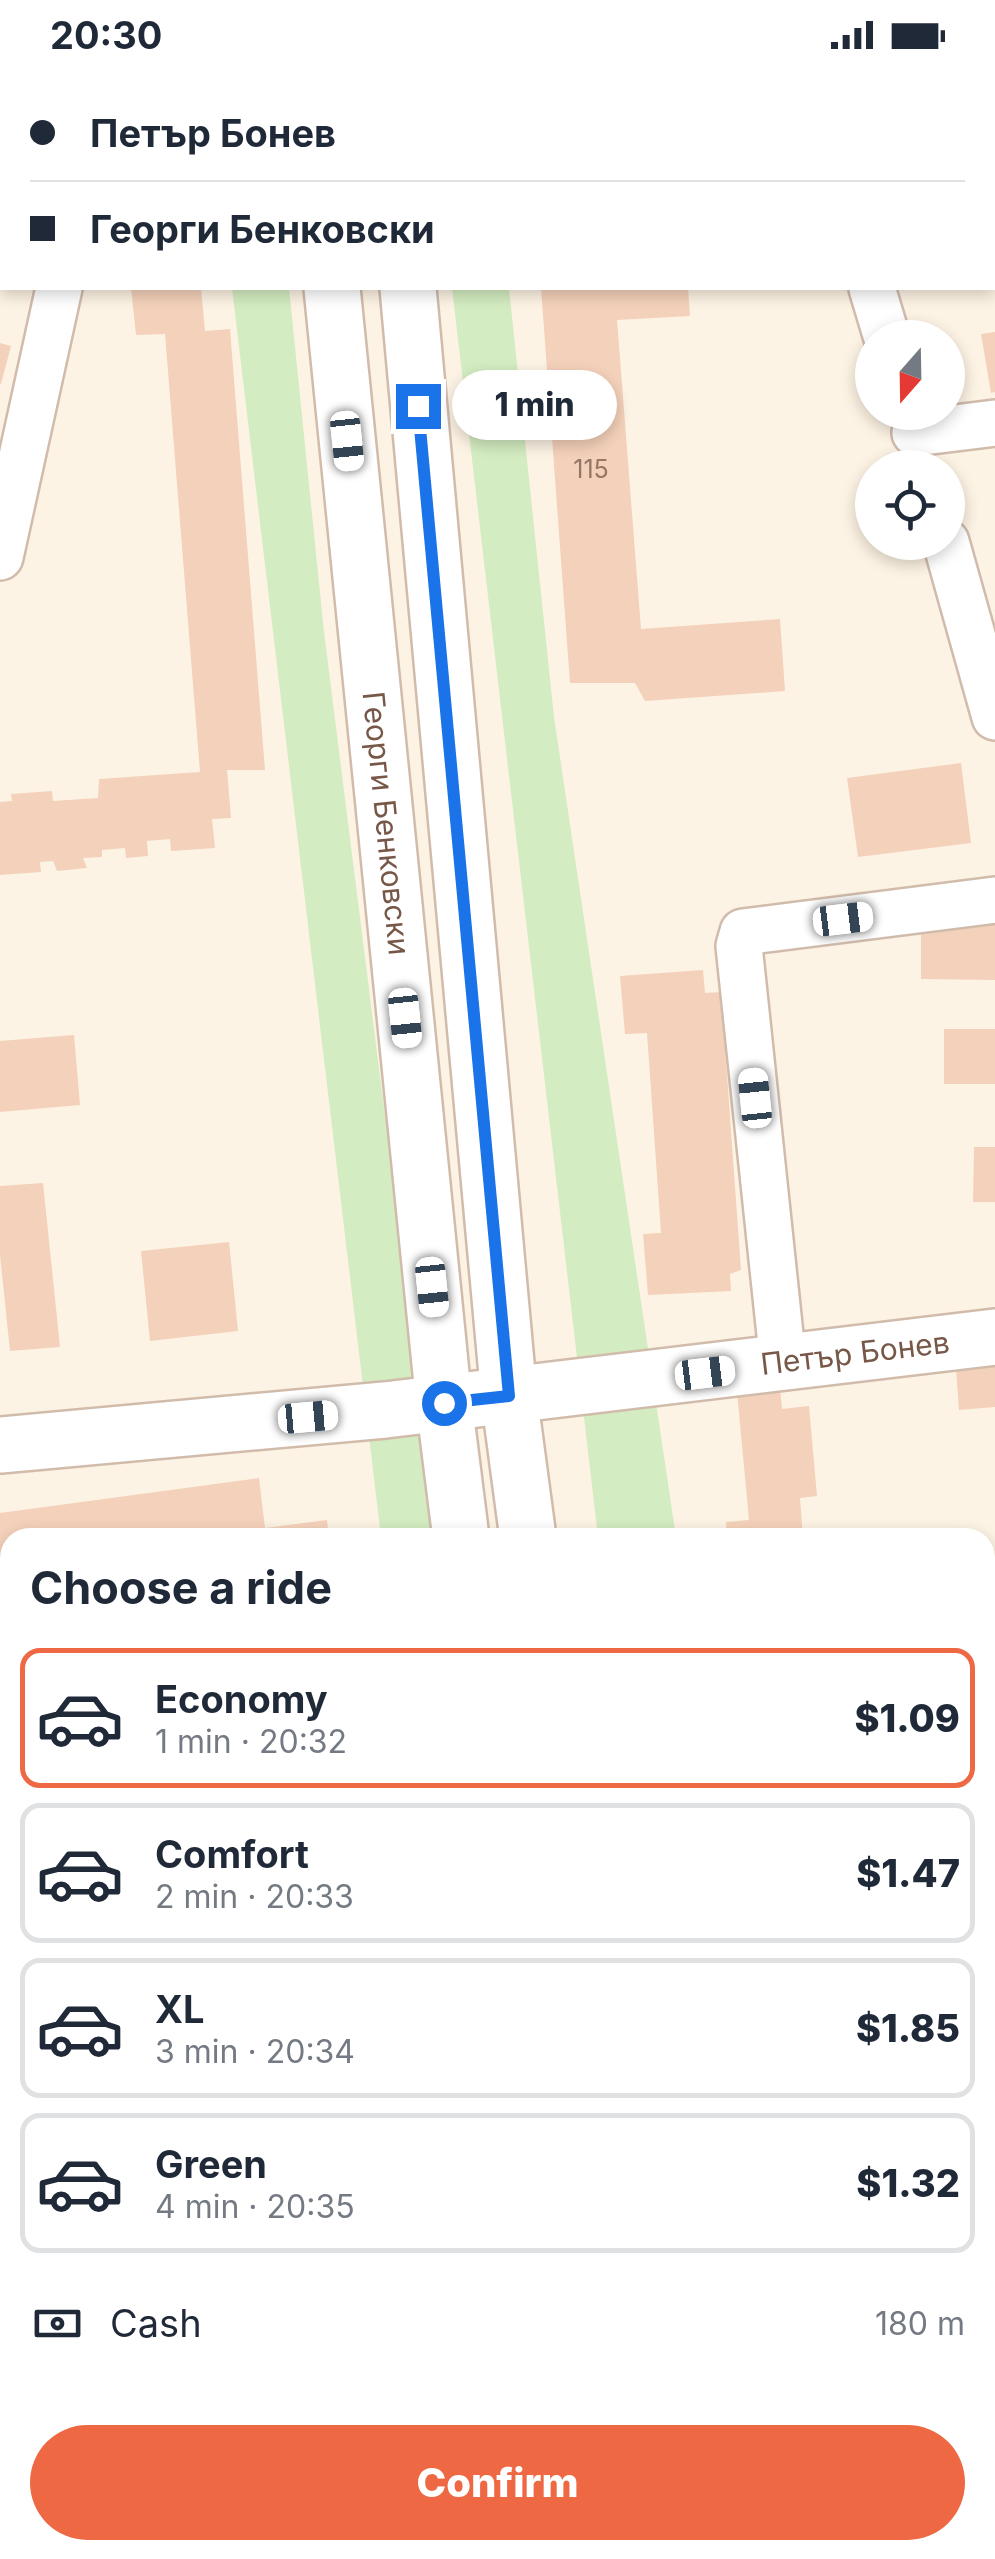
<!DOCTYPE html>
<html lang="en">
<head>
<meta charset="utf-8">
<style>
	:root { --surface:#fff; --page:#f2f2f3; --text:#1f2937; --muted:#747a83; --line:#e0e1e3; --accent:#ed6843 }
	body { margin:0; font-family:Inter,sans-serif; background:var(--page); color:var(--text); height:100vh; display:flex; flex-direction:column; font-size:38px; white-space:nowrap }
	* { box-sizing:border-box; margin:0 }
	p { font-size:32px; color:var(--muted) }
	.icon { flex:none; width:55px; height:55px; fill:none; stroke:currentColor; stroke-width:2; stroke-linecap:round; stroke-linejoin:round }
	.map { position:relative; flex:1; overflow:hidden }
	.sheet { position:absolute; left:0px; top:1458px; width:995px; height:1032px; display:flex; flex-direction:column; background:var(--surface); border-radius:30px 30px 0 0; box-shadow:0 5px 15px #0003 }
	.sheet>* { flex:none }
	.banner { position:absolute; left:0px; top:0px; width:995px; height:220px; box-shadow:0 5px 15px #0003; display:grid; align-content:center; height:220px; padding:0 30px; background:var(--surface) }
	.needle { width:65px; rotate:200deg }
	.buttons { position:absolute; left:855px; top:250px; display:grid; gap:20px }
	.buttons a { display:grid; place-items:center; width:110px; height:110px; border-radius:50%; background:var(--surface); box-shadow:0 5px 15px #0003; font-size:50px }
	.end { position:absolute; width:45px; height:45px; margin:-22px; border:12px solid #1a73e8; background:#fff; box-shadow:0 0 0 5px #fff }
	.from { border-radius:50% }
	.bubble { position:absolute; height:70px; border-radius:35px; background:var(--surface); box-shadow:0 5px 15px #0003; font-size:32px; font-weight:800; line-height:70px; text-align:center }
	.car { position:absolute; width:30px; height:60px; margin:-30px -15px; border-radius:12px; box-shadow:0 0 8px 2px #0007; background:linear-gradient(#fff 24%,#345 0 40%,#fff 0 76%,#345 0 86%,#fff 0) }
	.banner b { display:flex; align-items:center; gap:35px; height:95px; font-size:38px }
	.banner b+b { border-top:2px solid var(--line) }
	.banner i { width:25px; height:25px; background:var(--text) }
	ul { padding:0; list-style:none }
	li { display:flex; align-items:center; gap:30px; height:140px; margin:0 20px 15px; padding:0 10px; border:5px solid var(--line); border-radius:20px }
	li div { flex:1 }
	li b { display:block; font-size:38px }
	li em { font-style:normal; font-weight:800 }
	li.on { border-color:var(--accent) }
	li>.icon { width:90px; height:90px; stroke-width:1.5 }
	h2 { padding:0 30px; font-size:45px; line-height:120px }
	.pay { display:flex; align-items:center; gap:25px; height:110px; padding:0 30px; font-size:38px }
	.pay p { margin-inline-start:auto }
	.primary-button { display:flex; gap:20px; margin-top:auto; padding:20px 30px }
	.primary-button a { flex:1; height:115px; border-radius:60px; background:var(--accent); color:#fff; font-size:40px; font-weight:800; line-height:115px; text-align:center }
	.status { display:flex; justify-content:space-between; align-items:center; height:70px; padding:0 50px; background:var(--surface); direction:ltr }
	.status svg { height:28px; fill:currentColor }
	.map>svg:first-child { display:block }
</style>
</head>
<body>
<div class="status"><b>20:30</b><svg viewBox="0 0 49 12"><path d="M0 12V9h3v3zM5 12V6h3v6zM10 12V3h3v9zM15 12V0h3v12zM26 1h20v11H26zM47 4h2v5h-2z"/></svg></div>
<div class="map">
<svg width="995" height="2489" viewBox="0 0 995 2489">
	<rect width="100%" height="100%" fill="#fdf3e4"/>
	<!-- green -->
	<path fill="#d3ecc1" d="M232,218h57l35,344 114,905h-57z
		M452,218h57l45,429 122,820h-78z
		M985,2145l10,41v141l-10,1z"/>
	<!-- building -->
	<path fill="#f4d1ba" d="M131,218h70l4,43 25,-2 35,441h-38l4,48 -19,1 3,29 -44,3 -1,-12 -23,2 1,15 -22,2 -1,-10 -23,2v7l-19,1 4,10 -30,3 -4,-10 -13,1 1,10 -41,3v-73l12,-1 -1,-7 41,-3 1,10 45,-3 1,-19 101,-7 -35,-438 -29,1z
		M541,218h147l2,28 -73,4 24,309 139,-10 5,72 -140,10 -10,-18h-65z
		M995,262v60l-4,1 -10,-59z
		M0,273l11,3 -10,38h-1z
		M961,693l10,80 -113,14 -11,-79z
		M921,854l74,1v55l-74,-1z
		M703,900l2,23 16,-1 20,278 -11,4 1,17 -83,4 -5,-61 18,-1 -14,-200 -22,1 -5,-58z
		M944,959h51v55h-51z
		M74,965l6,70 -80,7v-71z
		M974,1077h21v55h-22z
		M43,1113l17,164 -50,4 -10,-96v-69z
		M229,1172l9,89 -88,10 -9,-90z
		M995,1282v55l-36,3 -4,-56z
		M780,1318l2,21 27,-3 8,90 -17,2 3,40h-76l-1,-16 23,-2 -12,-128z
		M259,1408l6,50 62,-8 2,18h-319v57l-10,2v-84z
		M995,1718v73l-10,1v-73z
		M10,2020v61l-10,2v-61z
		M10,2104v61l-8,1 -2,-60z"/>
	<g fill="none" stroke-linecap="round" stroke-linejoin="round">
		<!-- minor casing -->
		<g stroke="#d1bcac" stroke-width="50">
			<path id="minor" d="M808,0l1,2
				M106,2v-2
				M872,218l15,50
				M915,363l80,-10
				M946,472l49,175
				M0,487l59,-269
				M783,1293l-44,-417 4,-14 252,-32
				M985,1867l10,-1
				M985,1952l10,40
				M0,1966l10,-1
				M93,2480v9"/>
		</g>
		<!-- tertiary casing -->
		<g stroke="#d1bcac" stroke-width="60">
			<g id="tertiary">
				<path d="M310,0v2"/>
				<path d="M388,0v2"/>
				<path id="s1" d="M332,218l112,1115 17,135"/>
				<path d="M408,218l101,1108 19,142"/>
				<path id="s2" d="M0,1375l385,-35 610,-73"/>
			</g>
		</g>
		<!-- secondary casing -->
		<g stroke="#d5bca9" stroke-width="60">
			<path id="secondary" d="M985,2443l10,-1
				M612,2489l85,-9"/>
		</g>
		<!-- minor -->
		<use href="#minor" stroke="#fff" stroke-width="45"/>
		<!-- tertiary -->
		<use href="#tertiary" stroke="#fff" stroke-width="55"/>
		<!-- secondary -->
		<use href="#secondary" stroke="#fff" stroke-width="55"/>
	</g>
	<g fill="none" stroke-linecap="round" stroke-linejoin="round">
		<!-- route -->
		<path stroke="#1a73e8" stroke-width="12" d="M418,336l91,990 -65,7"/>
	</g>
	<g text-anchor="middle" stroke-width="9" stroke-linejoin="round" paint-order="stroke">
		<!-- number labels -->
		<g font-size="25" fill="#967664">
			<text x="591" y="408">115</text>
		</g>
		<!-- street labels -->
		<g font-size="30" fill="#775848" stroke="#fff7eb">
			<text dy="10" stroke="none"><textPath href="#s1" startOffset="538">Георги Бенковски</textPath></text>
			<text dy="10" stroke="none"><textPath href="#s2" startOffset="860">Петър Бонев</textPath></text>
		</g>
	</g>
</svg>
<div class="buttons">
<a><svg class="needle" viewBox="-14 -14 28 28"><path d="M0-13l5 13h-10z" fill="#e53935"/><path d="M0 13l5-13h-10z" fill="#747a83"/></svg></a>
<a><svg class="icon" aria-label="locate" viewBox="0 0 24 24"><circle cx="12" cy="12" r="6"/><path d="M12 2v4M12 18v4M2 12h4M18 12h4"/></svg></a>
</div>
<i class="end from" style="left:444px;top:1333px"></i>
<i class="end" style="left:418px;top:336px"></i>
<div class="bubble" style="left:452px;top:300px;width:165px">1 min</div>
<i class="car" style="left:347px;top:371px;rotate:174deg"></i>
<i class="car" style="left:843px;top:849px;rotate:83deg"></i>
<i class="car" style="left:405px;top:948px;rotate:174deg"></i>
<i class="car" style="left:755px;top:1028px;rotate:354deg"></i>
<i class="car" style="left:432px;top:1217px;rotate:174deg"></i>
<i class="car" style="left:705px;top:1303px;rotate:83deg"></i>
<i class="car" style="left:308px;top:1347px;rotate:85deg"></i>
<div class="banner">
<b><i class="from"></i>Петър Бонев</b>
<b><i></i>Георги Бенковски</b>
</div>
<section class="sheet">
<h2>Choose a ride</h2>
<ul>
<li class="on"><svg class="icon" aria-label="car" viewBox="0 0 24 24"><path d="M5 17H2v-5l4-1 3-4h7l3 4 3 1v5h-3M9 17h6M6 11h13"/><circle cx="7" cy="17" r="2"/><circle cx="17" cy="17" r="2"/></svg><div><b>Economy</b><p>1 min · 20:32</p></div><em>$1.09</em></li>
<li><svg class="icon" aria-label="car" viewBox="0 0 24 24"><path d="M5 17H2v-5l4-1 3-4h7l3 4 3 1v5h-3M9 17h6M6 11h13"/><circle cx="7" cy="17" r="2"/><circle cx="17" cy="17" r="2"/></svg><div><b>Comfort</b><p>2 min · 20:33</p></div><em>$1.47</em></li>
<li><svg class="icon" aria-label="car" viewBox="0 0 24 24"><path d="M5 17H2v-5l4-1 3-4h7l3 4 3 1v5h-3M9 17h6M6 11h13"/><circle cx="7" cy="17" r="2"/><circle cx="17" cy="17" r="2"/></svg><div><b>XL</b><p>3 min · 20:34</p></div><em>$1.85</em></li>
<li><svg class="icon" aria-label="car" viewBox="0 0 24 24"><path d="M5 17H2v-5l4-1 3-4h7l3 4 3 1v5h-3M9 17h6M6 11h13"/><circle cx="7" cy="17" r="2"/><circle cx="17" cy="17" r="2"/></svg><div><b>Green</b><p>4 min · 20:35</p></div><em>$1.32</em></li>
</ul>
<div class="pay"><svg class="icon" aria-label="cash" viewBox="0 0 24 24"><path d="M3 7h18v10H3z"/><circle cx="12" cy="12" r="2"/></svg>Cash<p>180 m</p></div>
<div class="primary-button"><a>Confirm</a></div>
</section>
</div>
</body>
</html>
